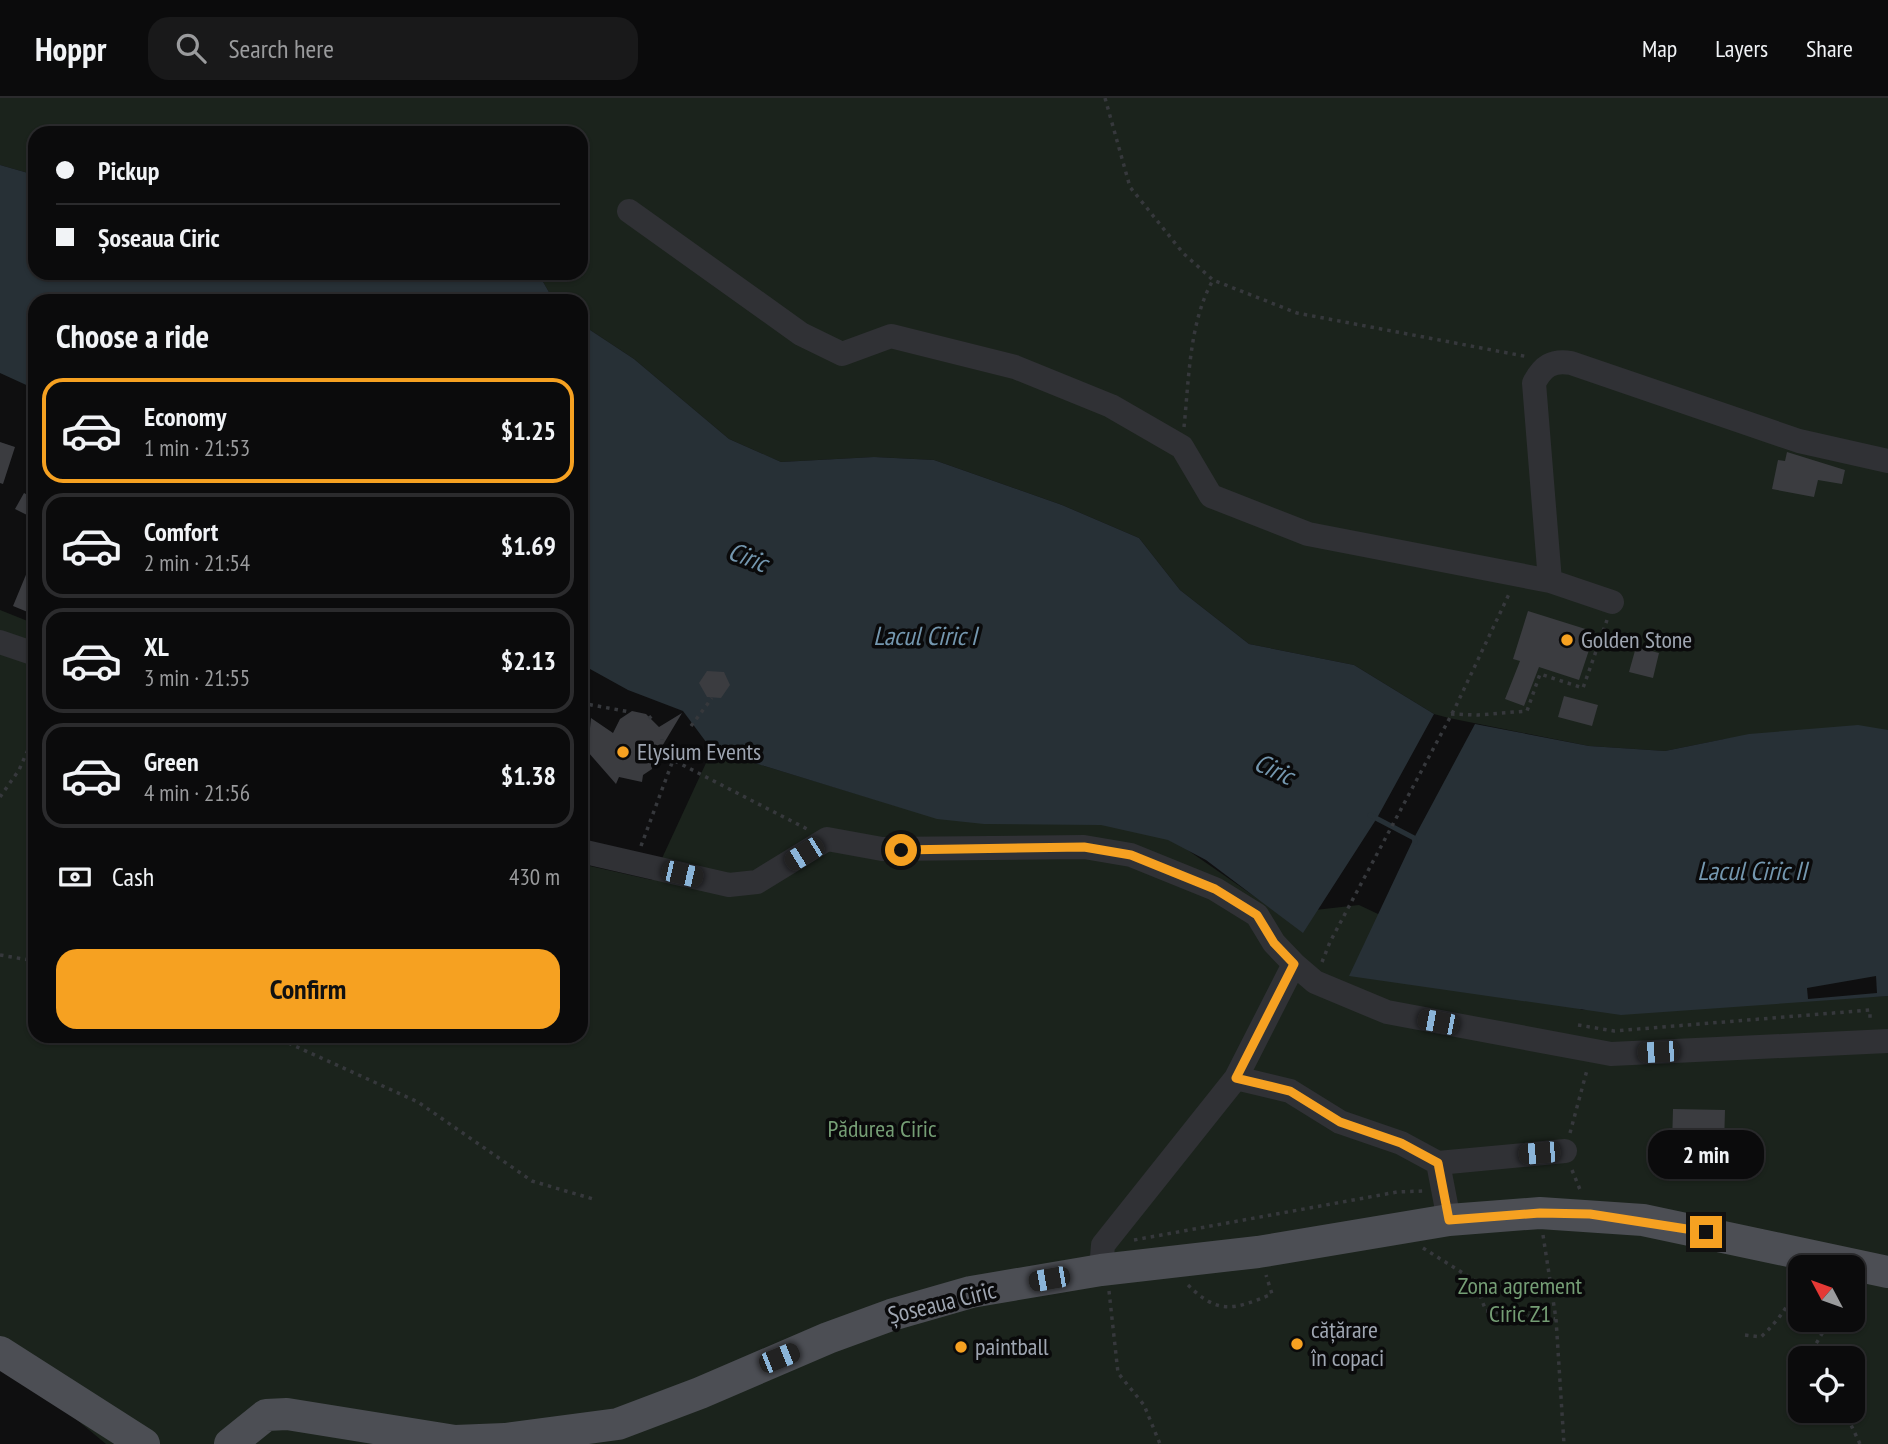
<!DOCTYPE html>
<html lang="en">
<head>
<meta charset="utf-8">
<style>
	:root { --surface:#0b0b0c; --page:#19191a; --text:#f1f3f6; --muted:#9a9b9d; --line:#2b2b2d; --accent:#f6a121 }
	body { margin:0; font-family:"PT Sans Narrow",sans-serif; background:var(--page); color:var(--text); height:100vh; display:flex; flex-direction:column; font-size:26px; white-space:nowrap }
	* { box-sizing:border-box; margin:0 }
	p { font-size:23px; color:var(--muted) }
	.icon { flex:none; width:38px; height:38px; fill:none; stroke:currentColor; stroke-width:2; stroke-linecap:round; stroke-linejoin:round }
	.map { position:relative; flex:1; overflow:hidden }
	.drawer { position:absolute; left:28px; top:196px; width:560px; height:749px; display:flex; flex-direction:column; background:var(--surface); border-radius:21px; box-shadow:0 2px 5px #0004,0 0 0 2px var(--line) }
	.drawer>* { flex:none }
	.banner { position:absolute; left:28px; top:28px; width:560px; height:154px; border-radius:21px; box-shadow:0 2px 5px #0004,0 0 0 2px var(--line); display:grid; align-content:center; height:154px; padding:0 28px; background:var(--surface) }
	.needle { width:46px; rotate:311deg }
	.fabs { position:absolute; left:1788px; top:1157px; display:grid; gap:14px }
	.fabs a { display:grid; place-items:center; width:77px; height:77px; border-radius:14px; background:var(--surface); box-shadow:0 2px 5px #0004,0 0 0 2px var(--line); font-size:35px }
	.end { position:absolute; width:32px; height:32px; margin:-16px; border:9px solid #f6a121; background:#111; box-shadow:0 0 0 4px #111 }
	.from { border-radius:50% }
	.bubble { position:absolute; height:49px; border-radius:21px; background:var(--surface); box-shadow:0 2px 5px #0004,0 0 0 2px var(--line); font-size:23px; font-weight:600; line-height:49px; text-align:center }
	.car { position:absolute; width:21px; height:42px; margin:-21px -10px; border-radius:9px; box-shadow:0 0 5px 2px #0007; background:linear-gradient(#222 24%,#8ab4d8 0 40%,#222 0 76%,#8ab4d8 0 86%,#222 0) }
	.banner b { display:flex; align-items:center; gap:24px; height:66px; font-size:26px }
	.banner b+b { border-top:2px solid var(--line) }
	.banner i { width:18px; height:18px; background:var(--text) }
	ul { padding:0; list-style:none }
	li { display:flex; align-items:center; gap:21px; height:105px; margin:0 14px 10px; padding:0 14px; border:4px solid var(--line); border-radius:21px }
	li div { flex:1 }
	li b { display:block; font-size:26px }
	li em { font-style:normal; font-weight:600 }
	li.on { border-color:var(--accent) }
	li>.icon { width:63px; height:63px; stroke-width:1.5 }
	h2 { padding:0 28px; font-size:32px; line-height:84px }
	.pay { display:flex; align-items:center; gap:18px; height:77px; padding:0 28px; font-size:26px }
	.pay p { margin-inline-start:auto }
	.primary-button { display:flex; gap:14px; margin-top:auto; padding:14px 28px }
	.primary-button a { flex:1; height:80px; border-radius:21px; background:var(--accent); color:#111; font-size:28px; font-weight:600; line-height:80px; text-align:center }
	header { display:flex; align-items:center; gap:42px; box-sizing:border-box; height:98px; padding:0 35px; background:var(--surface); border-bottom:2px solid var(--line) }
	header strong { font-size:33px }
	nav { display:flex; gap:38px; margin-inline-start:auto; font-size:24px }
	.search { width:490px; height:63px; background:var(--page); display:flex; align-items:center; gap:18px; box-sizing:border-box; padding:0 24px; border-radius:21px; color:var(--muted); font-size:26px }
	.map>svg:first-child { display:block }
</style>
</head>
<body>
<header>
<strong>Hoppr</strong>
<div class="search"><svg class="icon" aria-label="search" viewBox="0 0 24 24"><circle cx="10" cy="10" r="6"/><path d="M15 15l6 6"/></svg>Search here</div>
<nav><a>Map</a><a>Layers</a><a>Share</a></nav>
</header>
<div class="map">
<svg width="1888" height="1346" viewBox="0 0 1888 1346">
	<rect width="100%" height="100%" fill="#0f0f10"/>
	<!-- green -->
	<path fill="#1b231c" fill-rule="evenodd" d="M0,0h1888v635l-163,6 -60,12 -76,-5 -140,-28 -15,-4 -80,-49 -105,-21 -69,-54 -41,-52 -77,-33 -128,-45 -60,-3 -93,5 -25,-11 -27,-12 -95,-80 -53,-35v-23h-27l-16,-28h43v-140h-546v42l-35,-10z
		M0,512l35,14v412h546v-172l71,16 60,-130 188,57 166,10 97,16 117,81 79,-9 223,105 306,-14v448h-1782l-106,-88zM1801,1169h52v53h-52zM1801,1260h52v52h-52z"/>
	<!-- water -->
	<path fill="#273036" d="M0,67l35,10v98h503l16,28h-519v88l-35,-16z
		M581,226l53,35 95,80 52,23 93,-5 60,3 128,45 77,33 41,52 69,54 105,21 80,49 -57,104 -74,115 -97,-73 -38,-20 -67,-15 -117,-1 -47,-5 -225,-69 -29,-39 -55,-21 -47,-26z
		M1475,626l114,22 76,5 84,-17 109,-9 30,5v266l-267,19 -272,-39 65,-138z"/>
	<!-- pier -->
	<path fill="#0f0f10" d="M1876,878l1,17 -69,6 -1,-11z"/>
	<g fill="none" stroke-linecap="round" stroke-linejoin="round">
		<!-- stream -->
		<path stroke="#273036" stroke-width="5" d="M1370,717l44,23 1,4"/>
	</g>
	<!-- building -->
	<path fill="#3b3c40" d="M0,344l15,5 -12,37 -3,-1z
		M1787,354l58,18 -3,14 -24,-4 -4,17 -42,-8 6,-29 7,1z
		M24,395l11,6v20l-20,-10z
		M35,455v62l-22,-9z
		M1528,513l67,21 -16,48 -40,-13 -15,39 -19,-7 15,-38 -7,-2z
		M1636,549l23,6 -6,25 -24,-6z
		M707,573l17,1 6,13 -9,13 -14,-1 -8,-14z
		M1564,598l34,9 -6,21 -34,-9z
		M632,613l14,3 13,13 23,-14 -21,35 -6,1 2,9 -6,5 1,6 -9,6 -1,7 -23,-5 -3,7 -35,-40v-21l9,5 1,-10 22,15 7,-14z
		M1673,1011l52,1 -1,35 -52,-1z"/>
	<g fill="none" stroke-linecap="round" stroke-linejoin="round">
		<!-- path -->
		<path stroke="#36383c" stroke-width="3.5" stroke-dasharray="3.5 5" stroke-linecap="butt" d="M1105,0l25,89 53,66 30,27 84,33 232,44
			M1184,329c5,-47 5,-105 29,-147
			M581,605l49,9
			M1451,616l27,1 49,-4 13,-37 43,14 24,-68
			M649,618l3,4
			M691,628l21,-28
			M662,641v1
			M666,649l7,13 134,69
			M0,699l19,-27 16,-36
			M641,748l32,-86
			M0,857l35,6
			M1322,864l8,-20 125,-234 55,-116
			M1578,927l36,6 256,-21v11
			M273,938l145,66 114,79 61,18
			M1570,1035l17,-63
			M1572,1072l9,22
			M1543,1137l13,84 8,125
			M1134,1142l263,-48 26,-1
			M1423,1150l51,32 12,31 69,8
			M1188,1187c31,31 47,24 84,9l-6,-19
			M1109,1193l9,82 26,32 16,39
			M1745,1237l16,2c19,-18 31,-35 38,-59
			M1818,1260l-5,-9 17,-29
			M1844,1312l16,34"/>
		<!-- minor -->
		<path stroke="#303135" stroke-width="24" d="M629,113l172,123 41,20 49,-18 124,31 96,39 71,41 29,49 97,38 242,47
			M1612,504l-62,-21 -16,-198c9,-17 18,-23 37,-20l228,78 89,20
			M0,544l35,12
			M581,753l148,34 28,-3 70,-43 55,10 202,-2 47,8 84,34 42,26 17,28 20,21 -58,114 -133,167 -2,25
			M1294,866l21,18 72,30 224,42 277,-13
			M1236,980l54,13 50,31 61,21 37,20 11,57
			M1438,1065l127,-12"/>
		<!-- major -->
		<path stroke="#4c4e54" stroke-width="32" d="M0,1254l144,92
			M230,1346l36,-29 21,-1 168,27 50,-2 113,-15 82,-31 128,-55 63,-23 80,-23 130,-22 157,-18 191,-32 91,-7 103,7 245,52"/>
	</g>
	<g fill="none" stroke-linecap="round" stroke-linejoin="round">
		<!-- route -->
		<path stroke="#f6a121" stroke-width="9" d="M901,752l183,-3 47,8 84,34 42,26 17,28 20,21 -58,114 54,13 50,31 61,21 37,20 11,57 91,-7 50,1 116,18"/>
	</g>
	<!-- markers -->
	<g fill="#f6a121" stroke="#0a0a0b" stroke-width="2.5">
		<circle cx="1567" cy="542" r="7"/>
		<circle cx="623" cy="654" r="7"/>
		<circle cx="1297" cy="1246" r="7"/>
		<circle cx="961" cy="1249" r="7"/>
	</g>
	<g text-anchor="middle" stroke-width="7" stroke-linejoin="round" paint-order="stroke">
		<!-- poi labels -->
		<g font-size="24" fill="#9fa6b2" stroke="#0a0a0b" text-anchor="start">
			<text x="1581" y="550">Golden Stone</text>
			<text x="637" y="662">Elysium Events</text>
			<text x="1311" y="1240">cățărare<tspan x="1311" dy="28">în copaci</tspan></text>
			<text x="975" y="1257">paintball</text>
		</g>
		<!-- park labels -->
		<g font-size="24" fill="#759e75" stroke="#0a0a0b">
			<text x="882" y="1039">Pădurea Ciric</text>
			<text x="1520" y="1196">Zona agrement<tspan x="1520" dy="28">Ciric Z1</tspan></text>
		</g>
		<!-- street labels -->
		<g font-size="24" fill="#9fa6b2" stroke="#0a0a0b">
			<text transform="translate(942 1205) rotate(-14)" y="8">Șoseaua Ciric</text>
		</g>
		<!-- water labels -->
		<g font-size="26" font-style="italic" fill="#7497af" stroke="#0a0a0b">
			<text transform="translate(748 459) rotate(21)" y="9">Ciric</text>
			<text x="925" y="547">Lacul Ciric I</text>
			<text transform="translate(1274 671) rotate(25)" y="9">Ciric</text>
			<text x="1752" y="782">Lacul Ciric II</text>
		</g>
	</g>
</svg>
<div class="fabs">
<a><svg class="needle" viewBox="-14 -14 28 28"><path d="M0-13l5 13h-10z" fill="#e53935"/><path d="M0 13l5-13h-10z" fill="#9a9b9d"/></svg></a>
<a><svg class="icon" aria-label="locate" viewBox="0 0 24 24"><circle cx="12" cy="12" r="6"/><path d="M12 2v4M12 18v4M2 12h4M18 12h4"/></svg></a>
</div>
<i class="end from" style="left:901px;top:752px"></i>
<i class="end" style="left:1706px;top:1134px"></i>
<div class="bubble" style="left:1648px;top:1032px;width:116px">2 min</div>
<i class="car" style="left:804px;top:756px;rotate:238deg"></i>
<i class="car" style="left:682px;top:776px;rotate:103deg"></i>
<i class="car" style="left:1438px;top:924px;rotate:281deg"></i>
<i class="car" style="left:1658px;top:954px;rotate:267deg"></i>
<i class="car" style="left:1539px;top:1055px;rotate:265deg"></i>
<i class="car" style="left:1049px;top:1181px;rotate:260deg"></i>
<i class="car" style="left:779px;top:1260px;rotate:68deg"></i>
<div class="banner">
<b><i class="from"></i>Pickup</b>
<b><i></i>Șoseaua Ciric</b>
</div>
<section class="drawer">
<h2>Choose a ride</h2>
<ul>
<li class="on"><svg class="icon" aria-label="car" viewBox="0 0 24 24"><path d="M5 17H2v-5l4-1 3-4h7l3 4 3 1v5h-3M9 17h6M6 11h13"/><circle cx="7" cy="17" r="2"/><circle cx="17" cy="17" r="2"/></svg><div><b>Economy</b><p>1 min · 21:53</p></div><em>$1.25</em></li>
<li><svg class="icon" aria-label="car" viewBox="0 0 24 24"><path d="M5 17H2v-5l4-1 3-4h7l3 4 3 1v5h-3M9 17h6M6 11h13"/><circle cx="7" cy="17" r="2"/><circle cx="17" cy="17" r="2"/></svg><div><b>Comfort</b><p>2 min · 21:54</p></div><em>$1.69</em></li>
<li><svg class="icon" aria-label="car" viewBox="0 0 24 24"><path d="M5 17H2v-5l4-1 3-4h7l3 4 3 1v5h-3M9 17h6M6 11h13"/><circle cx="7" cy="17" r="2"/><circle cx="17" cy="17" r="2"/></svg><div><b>XL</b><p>3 min · 21:55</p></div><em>$2.13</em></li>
<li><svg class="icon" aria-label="car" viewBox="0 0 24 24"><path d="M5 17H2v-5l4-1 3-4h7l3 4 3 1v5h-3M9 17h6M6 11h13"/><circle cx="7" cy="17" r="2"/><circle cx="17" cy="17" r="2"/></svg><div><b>Green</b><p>4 min · 21:56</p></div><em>$1.38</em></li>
</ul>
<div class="pay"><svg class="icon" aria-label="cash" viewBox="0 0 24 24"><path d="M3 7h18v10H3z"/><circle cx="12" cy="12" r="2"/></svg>Cash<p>430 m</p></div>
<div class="primary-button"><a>Confirm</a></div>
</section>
</div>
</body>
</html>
